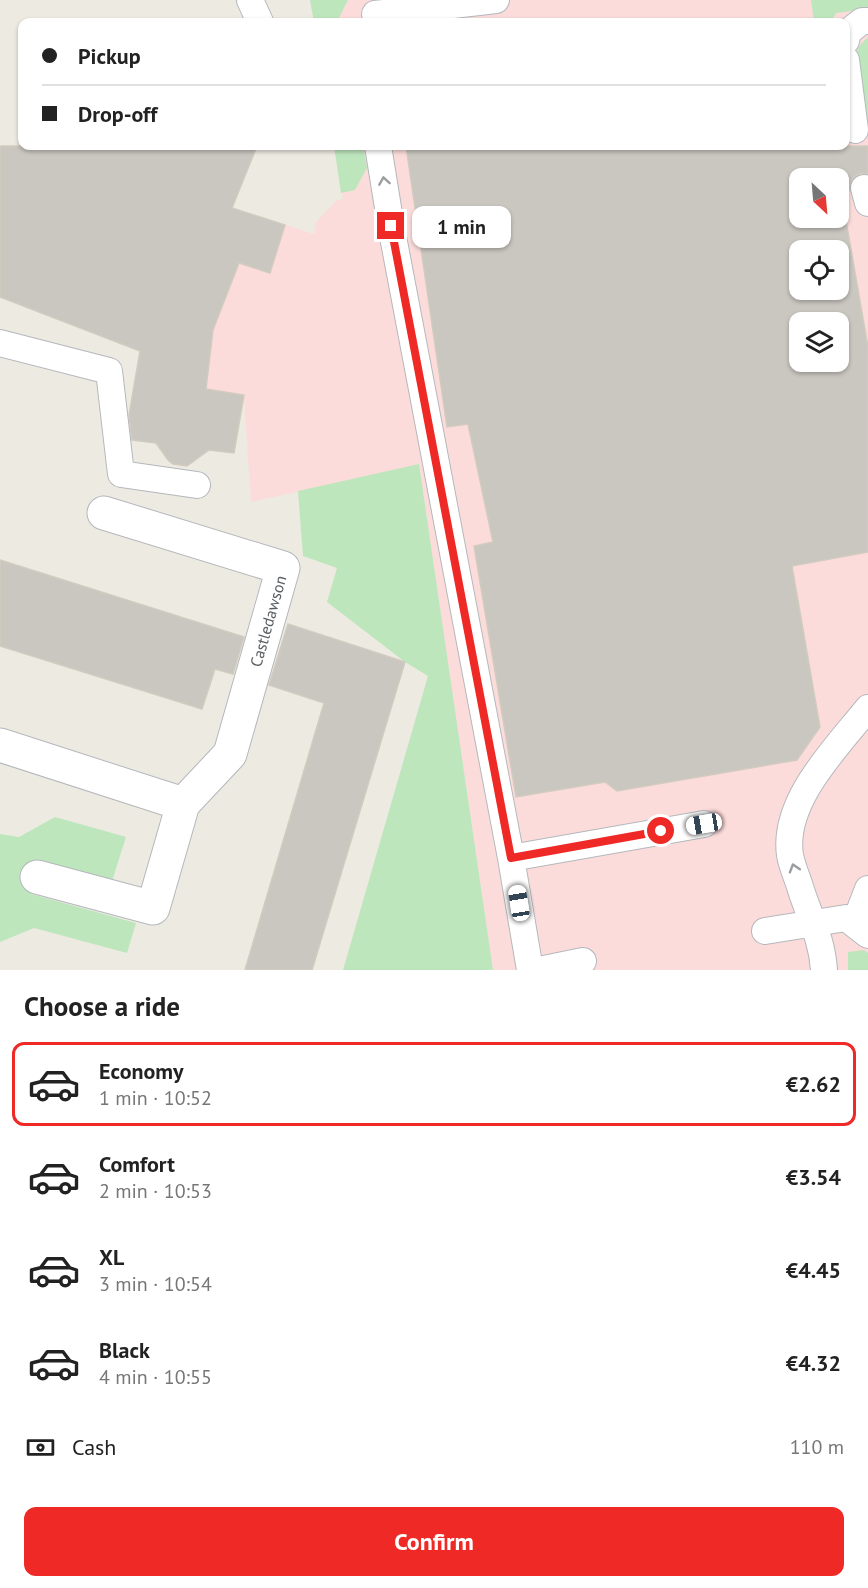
<!DOCTYPE html>
<html lang="en">
<head>
<meta charset="utf-8">
<style>
	:root { --surface:#fff; --page:#f2f2f2; --text:#222; --muted:#767676; --line:#e0e0e0; --accent:#ee2926 }
	body { margin:0; font-family:"PT Sans",sans-serif; background:var(--page); color:var(--text); height:100vh; display:flex; flex-direction:column; font-size:22px; white-space:nowrap }
	* { box-sizing:border-box; margin:0 }
	p { font-size:20px; color:var(--muted) }
	.icon { flex:none; width:33px; height:33px; fill:none; stroke:currentColor; stroke-width:2; stroke-linecap:round; stroke-linejoin:round }
	.map { position:relative; height:970px; overflow:hidden }
	.details { display:flex; flex-direction:column; background:var(--surface); flex:1 }
	.details>* { flex:none }
	.hud { position:absolute; left:18px; top:18px; width:832px; height:132px; border-radius:12px; box-shadow:0 2px 4px #0004; display:grid; align-content:center; height:132px; padding:0 24px; background:var(--surface) }
	.needle { width:39px; rotate:154deg }
	.buttons { position:absolute; left:789px; top:168px; display:grid; gap:12px }
	.buttons a { display:grid; place-items:center; width:60px; height:60px; border-radius:12px; background:var(--surface); box-shadow:0 2px 4px #0004; font-size:30px }
	.end { position:absolute; width:27px; height:27px; margin:-14px; border:8px solid #ee2926; background:#fff; box-shadow:0 0 0 3px #fff }
	.from { border-radius:50% }
	.bubble { position:absolute; height:42px; border-radius:12px; background:var(--surface); box-shadow:0 2px 4px #0004; font-size:20px; font-weight:800; line-height:42px; text-align:center }
	.car { position:absolute; width:18px; height:36px; margin:-18px -9px; border-radius:8px; box-shadow:0 0 4px 2px #0007; background:linear-gradient(#fff 24%,#345 0 40%,#fff 0 76%,#345 0 86%,#fff 0) }
	.hud b { display:flex; align-items:center; gap:21px; height:57px; font-size:22px }
	.hud b+b { border-top:2px solid var(--line) }
	.hud i { width:15px; height:15px; background:var(--text) }
	ul { padding:0; list-style:none }
	li { display:flex; align-items:center; gap:18px; height:84px; margin:0 12px 9px; padding:0 12px; border:3px solid transparent; border-radius:12px }
	li div { flex:1 }
	li b { display:block; font-size:22px }
	li em { font-style:normal; font-weight:800 }
	li.current { border-color:var(--accent) }
	li>.icon { width:54px; height:54px; stroke-width:1.5 }
	h2 { padding:0 24px; font-size:27px; line-height:72px }
	.pay { display:flex; align-items:center; gap:15px; height:66px; padding:0 24px; font-size:22px }
	.pay p { margin-inline-start:auto }
	.primary-button { display:flex; gap:12px; margin-top:auto; padding:12px 24px }
	.primary-button a { flex:1; height:69px; border-radius:12px; background:var(--accent); color:#fff; font-size:24px; font-weight:800; line-height:69px; text-align:center }
	.map>svg:first-child { display:block }
</style>
</head>
<body>
<div class="map">
<svg width="868" height="970" viewBox="0 0 868 970">
	<rect width="100%" height="100%" fill="#edeae1"/>
	<!-- medical -->
	<path fill="#fcdcdb" fill-rule="evenodd" d="M310,0h558v970h-375l-74,-505 -168,37 -7,-106 -38,-7 7,-59 31,-118 70,22 2,-12 20,-21 7,-2 -9,-53h512v-124h-532zM800,178h38v40h-38zM800,250h38v40h-38zM800,322h38v40h-38z"/>
	<!-- green -->
	<path fill="#bee6bc" d="M310,0h38l-11,22h-23z
		M811,0h57v9l-32,4 -5,9h-17z
		M868,37v90l-5,1 -8,-74 6,-10z
		M334,146h29l4,22 -12,22 -14,3z
		M419,464l74,506h-150l85,-294 -23,-14 -78,-60 10,-34 -34,-12 -5,-65z
		M55,817l71,20 -14,44 -70,-20 -11,33 105,29 -9,30 -93,-25 -34,14v-108l19,3z
		M864,950l4,3v17h-20v-18z"/>
	<!-- building -->
	<path fill="#cac6c0" stroke="#d2cbbf" stroke-width="1.5" fill-rule="evenodd" d="M0,146h257l-25,62 53,17 -15,48 -31,-10 -26,67 -7,59 38,6 -10,58 -25,-3 -22,16 -14,-2 -5,-4 -12,-17 -24,-3 -3,-25 11,-64 -140,-54z
		M406,146h462v28l-7,-1 -7,4 -4,7 -1,7 -8,1 27,155v205l-76,14 28,161 -23,33 -180,31 -12,-9 -89,15 -42,-251 19,-4 -25,-118 -21,3zM800,178h38v40h-38zM800,250h38v40h-38zM800,322h38v40h-38z
		M0,560l244,77 -11,37 -18,-5 -13,40 -202,-63z
		M288,624l117,38 -93,308h-67l79,-267 -55,-18z"/>
	<g fill="none" stroke-linecap="round" stroke-linejoin="round">
		<!-- lane casing -->
		<g stroke="#b4b8bc" stroke-width="28">
			<path id="lane" d="M250,0l10,22
				M375,14l121,-14
				M846,41l2,-9 14,-11h6
				M846,60l9,70
				M378,146l13,80 120,632 19,112
				M864,188l4,15
				M0,343l109,28 12,103 76,11
				M511,858l193,-34
				M858,915l10,-26
				M765,931l81,-13 22,17
				M539,970l44,-9
				M824,970c-2,-31 -14,-52 -23,-80 -3,-11 -9,-23 -11,-35 -8,-54 47,-108 78,-147"/>
		</g>
		<!-- street casing -->
		<g stroke="#b4b8bc" stroke-width="35">
			<path id="street" d="M0,745l183,59
				M37,877l116,31 30,-104 47,-50 53,-186 -179,-55"/>
		</g>
		<!-- lane -->
		<use href="#lane" stroke="#fff" stroke-width="26"/>
		<!-- street -->
		<use href="#street" stroke="#fff" stroke-width="33"/>
	</g>
	<!-- one-way arrows -->
	<defs><path id="oneway-chevron" d="M-2-3.5L2.5 0L-2 3.5" fill="none" stroke-width="1.6" stroke-linecap="round" stroke-linejoin="round" transform="scale(1.5)"/></defs>
	<g stroke="#9b9ea1">
		<use href="#oneway-chevron" transform="translate(384 181) rotate(-99)"/>
		<use href="#oneway-chevron" transform="translate(794 868) rotate(-107)"/>
	</g>
	<g fill="none" stroke-linecap="round" stroke-linejoin="round">
		<!-- route -->
		<path stroke="#ee2926" stroke-width="8" d="M391,226l120,632 150,-27"/>
	</g>
	<g text-anchor="middle" stroke-width="5" stroke-linejoin="round" paint-order="stroke">
		<!-- street labels -->
		<g font-size="16" fill="#595e62" stroke="#fff">
			<text transform="translate(268 621) rotate(-74)" y="6">Castledawson</text>
		</g>
	</g>
</svg>
<div class="buttons">
<a><svg class="needle" viewBox="-14 -14 28 28"><path d="M0-13l5 13h-10z" fill="#e53935"/><path d="M0 13l5-13h-10z" fill="#767676"/></svg></a>
<a><svg class="icon" aria-label="locate" viewBox="0 0 24 24"><circle cx="12" cy="12" r="6"/><path d="M12 2v4M12 18v4M2 12h4M18 12h4"/></svg></a>
<a><svg class="icon" aria-label="layers" viewBox="0 0 24 24"><path d="M12 4l9 5-9 5-9-5zM3 14l9 5 9-5"/></svg></a>
</div>
<i class="end from" style="left:661px;top:831px"></i>
<i class="end" style="left:391px;top:226px"></i>
<div class="bubble" style="left:412px;top:206px;width:99px">1 min</div>
<i class="car" style="left:704px;top:824px;rotate:260deg"></i>
<i class="car" style="left:519px;top:903px;rotate:351deg"></i>
<div class="hud">
<b><i class="from"></i>Pickup</b>
<b><i></i>Drop-off</b>
</div>
</div>
<section class="details">
<h2>Choose a ride</h2>
<ul>
<li class="current"><svg class="icon" aria-label="car" viewBox="0 0 24 24"><path d="M5 17H2v-5l4-1 3-4h7l3 4 3 1v5h-3M9 17h6M6 11h13"/><circle cx="7" cy="17" r="2"/><circle cx="17" cy="17" r="2"/></svg><div><b>Economy</b><p>1 min · 10:52</p></div><em>€2.62</em></li>
<li><svg class="icon" aria-label="car" viewBox="0 0 24 24"><path d="M5 17H2v-5l4-1 3-4h7l3 4 3 1v5h-3M9 17h6M6 11h13"/><circle cx="7" cy="17" r="2"/><circle cx="17" cy="17" r="2"/></svg><div><b>Comfort</b><p>2 min · 10:53</p></div><em>€3.54</em></li>
<li><svg class="icon" aria-label="car" viewBox="0 0 24 24"><path d="M5 17H2v-5l4-1 3-4h7l3 4 3 1v5h-3M9 17h6M6 11h13"/><circle cx="7" cy="17" r="2"/><circle cx="17" cy="17" r="2"/></svg><div><b>XL</b><p>3 min · 10:54</p></div><em>€4.45</em></li>
<li><svg class="icon" aria-label="car" viewBox="0 0 24 24"><path d="M5 17H2v-5l4-1 3-4h7l3 4 3 1v5h-3M9 17h6M6 11h13"/><circle cx="7" cy="17" r="2"/><circle cx="17" cy="17" r="2"/></svg><div><b>Black</b><p>4 min · 10:55</p></div><em>€4.32</em></li>
</ul>
<div class="pay"><svg class="icon" aria-label="cash" viewBox="0 0 24 24"><path d="M3 7h18v10H3z"/><circle cx="12" cy="12" r="2"/></svg>Cash<p>110 m</p></div>
<div class="primary-button"><a>Confirm</a></div>
</section>
</body>
</html>
